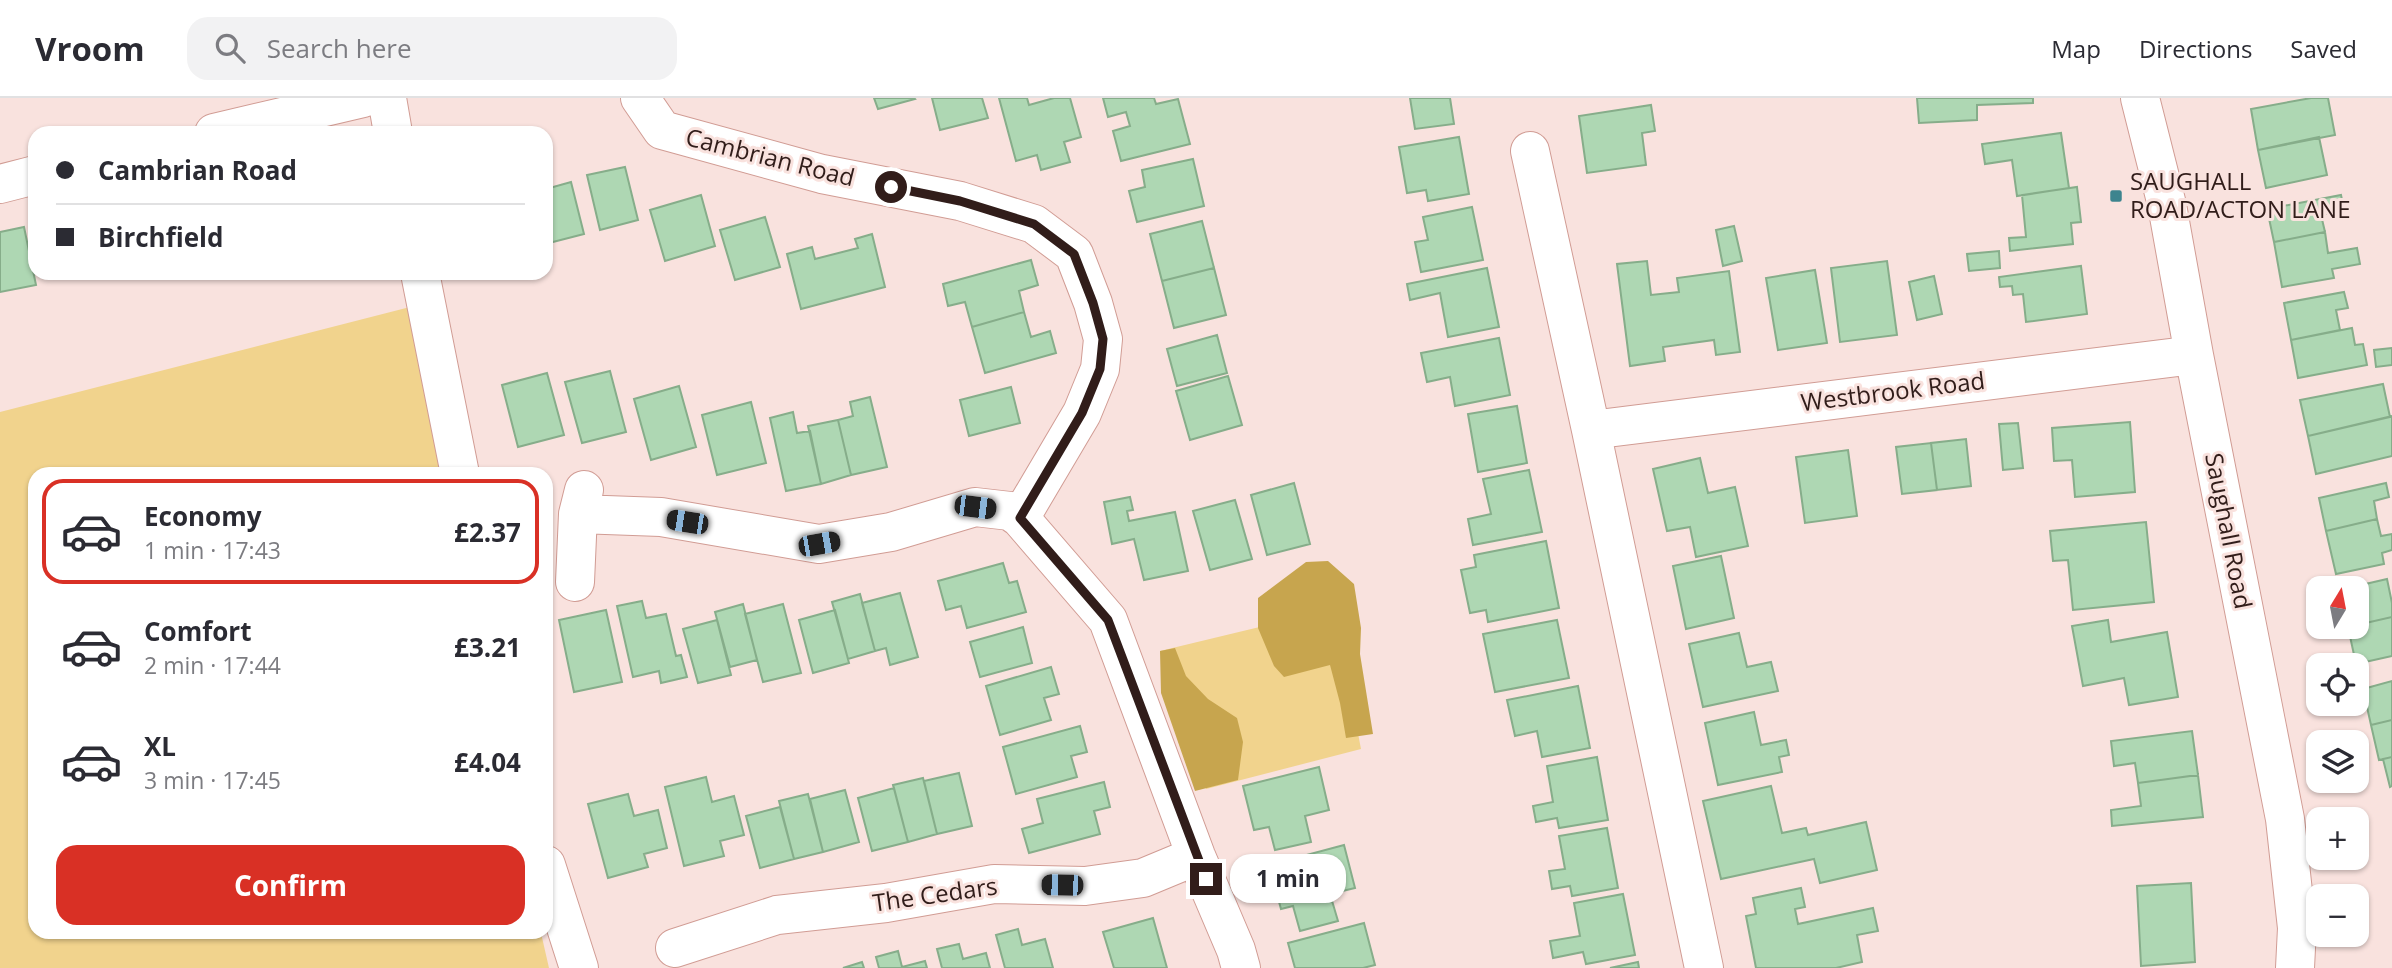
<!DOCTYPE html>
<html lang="en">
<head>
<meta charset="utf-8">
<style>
	:root { --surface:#fff; --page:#f2f2f3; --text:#2b2b33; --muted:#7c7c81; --line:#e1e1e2; --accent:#d93025 }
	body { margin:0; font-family:"Open Sans",sans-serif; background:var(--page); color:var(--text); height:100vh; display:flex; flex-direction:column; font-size:26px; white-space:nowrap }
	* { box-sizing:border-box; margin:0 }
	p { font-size:23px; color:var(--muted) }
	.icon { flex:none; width:38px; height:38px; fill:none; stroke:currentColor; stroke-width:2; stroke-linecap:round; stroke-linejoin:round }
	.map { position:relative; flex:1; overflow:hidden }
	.drawer { position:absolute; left:28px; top:369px; width:525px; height:472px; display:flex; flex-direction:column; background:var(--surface); border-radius:21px; box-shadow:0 2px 5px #0004 }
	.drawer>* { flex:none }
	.banner { position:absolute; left:28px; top:28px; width:525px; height:154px; border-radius:21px; box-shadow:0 2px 5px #0004; display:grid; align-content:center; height:154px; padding:0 28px; background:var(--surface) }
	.needle { width:46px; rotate:10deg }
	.buttons { position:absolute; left:2306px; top:478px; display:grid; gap:14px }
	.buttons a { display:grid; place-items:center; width:63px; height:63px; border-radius:14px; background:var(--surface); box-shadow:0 2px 5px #0004; font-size:35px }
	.end { position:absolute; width:32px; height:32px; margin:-16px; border:9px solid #311d1a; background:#fff; box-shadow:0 0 0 4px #fff }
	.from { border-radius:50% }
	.bubble { position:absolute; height:49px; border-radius:21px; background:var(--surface); box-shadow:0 2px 5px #0004; font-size:23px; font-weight:700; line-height:49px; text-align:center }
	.car { position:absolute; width:21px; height:42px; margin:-21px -10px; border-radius:9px; box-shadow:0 0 5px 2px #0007; background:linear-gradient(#222 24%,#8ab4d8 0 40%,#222 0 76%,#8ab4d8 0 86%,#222 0) }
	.banner b { display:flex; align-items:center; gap:24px; height:66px; font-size:26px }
	.banner b+b { border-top:2px solid var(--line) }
	.banner i { width:18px; height:18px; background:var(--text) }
	ul { padding:12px 0 0; list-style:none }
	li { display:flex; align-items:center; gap:21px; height:105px; margin:0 14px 10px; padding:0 14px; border:4px solid transparent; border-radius:21px }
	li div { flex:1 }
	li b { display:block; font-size:26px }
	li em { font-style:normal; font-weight:700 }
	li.selected { border-color:var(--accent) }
	li>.icon { width:63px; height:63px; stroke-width:1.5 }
	.action { display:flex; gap:14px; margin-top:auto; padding:14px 28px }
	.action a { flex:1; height:80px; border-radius:21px; background:var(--accent); color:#fff; font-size:28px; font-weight:700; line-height:80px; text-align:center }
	header { display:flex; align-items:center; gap:42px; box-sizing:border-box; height:98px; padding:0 35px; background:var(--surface); border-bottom:2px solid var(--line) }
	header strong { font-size:33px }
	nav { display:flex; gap:38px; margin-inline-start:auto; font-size:24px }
	.search { width:490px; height:63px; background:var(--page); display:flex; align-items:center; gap:18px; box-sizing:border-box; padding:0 24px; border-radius:21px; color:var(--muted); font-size:26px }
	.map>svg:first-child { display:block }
</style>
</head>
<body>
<header>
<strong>Vroom</strong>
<div class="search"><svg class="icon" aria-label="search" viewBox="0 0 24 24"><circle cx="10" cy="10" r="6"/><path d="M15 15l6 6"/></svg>Search here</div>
<nav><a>Map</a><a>Directions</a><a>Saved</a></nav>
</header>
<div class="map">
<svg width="2392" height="870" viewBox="0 0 2392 870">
	<rect width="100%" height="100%" fill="#f9e2de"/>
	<!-- green -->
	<path fill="#f1d38d" d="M410,209l32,167h-407v459h506l8,35h-549v-556z
		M1334,511l27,140 -155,40 -46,-138z"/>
	<!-- forest -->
	<path fill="#c7a54e" d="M1328,463l26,23 7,44 -1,26 13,80 -27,4 -6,-35 -10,-38 -46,12 -10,-11 -16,-38v-30l48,-36z
		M1175,550l11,28 22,23 29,19 6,24 -5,38 -43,11 -34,-98 -1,-42z"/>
	<!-- building -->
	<path fill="#aed7b3" stroke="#86ad8a" stroke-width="2" d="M874,0h40l1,1 -37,10z
		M932,0h50l6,20 -48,12z
		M999,0h28l2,7 25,-7h16l11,39 -17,5 6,20 -29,8 -4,-15 -21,6z
		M1103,0h51l2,6 22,-5 12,45 -69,17 -8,-30 17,-5 -4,-14 -18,5z
		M1410,0h40l4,26 -39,5z
		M1917,0h116v5l-56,2v15l-58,3z
		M2311,0h17l7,37 -77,15 -7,-41z
		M1651,7l4,26 -13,2 4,32 -59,8 -8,-57z
		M2061,35l8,55 -52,8 -5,-36 -27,4 -3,-20z
		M1459,39l10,57 -41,7 -2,-11 -19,3 -8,-46z
		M2319,39l8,38 -61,13 -8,-38z
		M1193,61l11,47 -67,16 -8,-31 16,-4 -3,-17z
		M625,69l13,53 -38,10 -13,-55z
		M571,84l13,52 -35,9 -3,-13v-41z
		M2077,89l4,35 -10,1 2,21 -63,7 -1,-13 17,-1 -4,-42z
		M701,97l14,51 -50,15 -15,-51z
		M2341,97l3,15 -23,5 4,17 -51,10 -7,-33z
		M1472,109l11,53 -62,12 -6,-30 13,-2 -5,-23z
		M765,119l15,50 -45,13 -15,-50z
		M1202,123l12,47 -52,13 -12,-47z
		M1734,128l8,35 -19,5 -7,-36z
		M24,129l12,58 -36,7v-60z
		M2325,134l3,21 29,-5 3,16 -28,5 2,9 -52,9 -8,-45z
		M872,136l13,53 -84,22 -14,-55 25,-7 3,12 43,-11 -3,-9z
		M1999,153l1,17 -31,3 -2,-17z
		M1031,162l7,25 -19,6 5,21 -52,15 -7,-25 -17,4 -5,-22z
		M1647,163l4,34 28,-3 -2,-14 52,-7 11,81 -24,3 -2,-15 -51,7 2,14 -35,5 -13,-102z
		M1887,163l10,74 -57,7 -9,-74z
		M2081,168l6,48 -61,8 -3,-28 -10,1 -1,-9 -12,1 -1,-10z
		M1214,170l12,47 -52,13 -12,-47z
		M1487,170l12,59 -51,10 -8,-44 -30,7 -3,-16z
		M1815,172l12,73 -49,7 -12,-72z
		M1934,178l8,38 -25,6 -8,-38z
		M2344,194l4,16 -12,2 4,20 -49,10 -7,-37z
		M1024,214l7,25 19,-6 6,22 -71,20 -13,-46z
		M2352,230l3,17 8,-1 4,21 -69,13 -7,-38z
		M1217,237l10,38 -50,13 -10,-37z
		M1499,240l11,57 -55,11 -5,-29 -23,5 -6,-29z
		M2392,250v17l-16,2 -2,-17z
		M610,273l16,61 -44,11 -17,-61z
		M547,275l17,62 -46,12 -16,-62z
		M1228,278l14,49 -52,15 -14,-49z
		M2383,286l7,33 -82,19 -8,-36z
		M679,288l17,61 -45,13 -17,-61z
		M1011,289l9,36 -51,13 -9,-36z
		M870,299l17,70 -36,8 -13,-55 15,-4 -3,-14z
		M751,304l15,61 -49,12 -15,-60z
		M1517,308l10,57 -49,9 -10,-58z
		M793,314l4,21 13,-2 11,53 -35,7 -16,-73z
		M2392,318v40l-76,18 -8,-38z
		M838,322l13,55 -30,9 -13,-58z
		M2130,324l5,70 -60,5 -3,-37 -18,1 -2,-33z
		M2018,325l5,45 -20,2 -4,-46z
		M1966,341l5,47 -34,4 -6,-47z
		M1931,345l6,47 -35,4 -6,-47z
		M1848,352l9,66 -52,7 -9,-66z
		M1700,360l8,35 27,-6 13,59 -52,11 -6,-30 -23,4 -14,-62z
		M1529,372l13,62 -69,13 -5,-26 23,-5 -8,-35z
		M1294,385l16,61 -43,11 -16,-60z
		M2386,385l3,14 -15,4 3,18 -51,12 -7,-33z
		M1130,399l3,13 -6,1 2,10 46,-9 13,59 -44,9 -10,-41 -22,5 -8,-42z
		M1235,402l17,59 -42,11 -17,-59z
		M2377,421l4,17 11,-2v16l-10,3 2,11 -48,10 -10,-43z
		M2146,424l8,80 -81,8 -5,-50 -15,1 -3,-30z
		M1546,443l13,67 -71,14 -2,-12 -16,3 -9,-43 15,-3 -2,-12z
		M1721,458l13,62 -48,11 -13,-63z
		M1003,465l6,20 8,-2 9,31 -59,16 -6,-22 -15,4 -8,-29z
		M2387,481l5,24v14l-35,8v-37h-9z
		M900,495l18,64 -28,8 -4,-17 -11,3 -13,-48z
		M860,496l15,57 -27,8 -16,-57z
		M642,503l4,17 20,-4 10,42 5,-1 6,22 -26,6 -2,-12 -26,6 -16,-71z
		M743,506l14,56 -27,7 -15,-55z
		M783,506l18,69 -38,9 -18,-68z
		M606,512l16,72 -48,10 -15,-72z
		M835,512l14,53 -36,10 -14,-53z
		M2392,519v39l-36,8 -8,-37z
		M717,522l14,55 -33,8 -15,-54z
		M1557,522l12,58 -74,14 -12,-58z
		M2108,522l3,22 56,-10 11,65 -49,8 -5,-27 -41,8 -11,-60z
		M1023,529l9,36 -52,14 -10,-35z
		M1739,535l8,34 24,-5 7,29 -75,16 -14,-63z
		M1051,569l8,27 -15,4 7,22 -51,15 -14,-49z
		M2392,583v39l-21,5 -8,-36z
		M1578,588l12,62 -48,9 -5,-26 -22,5 -8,-36z
		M1754,614l7,33 25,-5 3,15 -10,2 3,15 -64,13 -13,-62z
		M2392,622v37l-13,3 -8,-35z
		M1080,628l7,26 -16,4 6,21 -61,17 -13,-47z
		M2192,633l6,44 -60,8 -3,-20 -21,3 -3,-25z
		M1597,659l11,63 -49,8 -2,-10 -21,4 -3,-16 20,-4 -6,-36z
		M2392,659v29l-2,1 -7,-28z
		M1319,669l10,43 -24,6 6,26 -36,8 -6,-23 -15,3 -11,-44z
		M959,675l13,53 -35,8 -13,-53z
		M2198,677l5,42 -91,9 -1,-16 30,-4 -3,-23z
		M706,679l6,25 22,-6 10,39 -24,6 4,15 -40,10 -19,-79z
		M923,680l14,56 -29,8 -15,-57z
		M1104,684l6,25 -16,4 6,23 -71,19 -7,-24 21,-6 -6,-24z
		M1771,688l11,47 24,-5 2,7 58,-13 11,48 -57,13 -6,-24 -93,20 -18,-78z
		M894,690l14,54 -36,9 -14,-53z
		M845,692l14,52 -36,10 -13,-53z
		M628,696l6,22 24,-6 9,38 -23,6 4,13 -40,11 -20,-74z
		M808,696l15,58 -29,7 -15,-58z
		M780,709l14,52 -34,9 -14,-52z
		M1607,730l11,60 -46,8 -2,-10 -18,3 -3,-18 16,-2 -6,-33z
		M1344,747l11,43 -25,6 8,27 -38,10 -7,-25 -12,3 -12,-44z
		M2191,785l4,79 -54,4 -4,-80z
		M1801,790l4,19 -10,2 3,15 75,-16 5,23 -21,4 5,27 -26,6h-80l-10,-52 10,-2 -3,-16z
		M1623,796l12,61 -49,9 -3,-12 -30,6 -3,-17 30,-5 -6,-33z
		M1153,820l14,50h-53l-11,-36z
		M1364,825l11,42 -12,3h-68l-7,-25z
		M1018,831l4,16 23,-6 8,29h-48l-9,-33z
		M959,846l4,15 23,-6 4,15h-48l-5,-19z
		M898,853l4,16 23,-6 2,7h-48l-3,-11z
		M862,864l2,6h-21z
		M1638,864l1,6h-29z"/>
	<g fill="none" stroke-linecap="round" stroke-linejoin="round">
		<!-- minor casing -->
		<g stroke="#d19c94" stroke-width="40">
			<path id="minor" d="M387,0l6,35
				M640,0l22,32 160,44 138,27 74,23 40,30 19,49 10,36 -3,30 -18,44 -62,105
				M2140,0l27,107 27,150 91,464 12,109 -2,40
				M214,35l149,-35
				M1530,53l61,279 113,538
				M0,86l35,-9
				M420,175l40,201
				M1591,332l603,-75
				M578,416l83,3 158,27 72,-12 84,-25 35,4 10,7 88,102 88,236 40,94 5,18
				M575,484l3,-68 6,-24
				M546,767l33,103
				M675,850l102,-33 109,-12 108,-19 91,2 58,-8 53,-22"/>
		</g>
		<!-- minor -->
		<use href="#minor" stroke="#fff" stroke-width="38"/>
	</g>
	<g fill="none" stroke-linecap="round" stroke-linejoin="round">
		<!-- route -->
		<path stroke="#311d1a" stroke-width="9" d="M891,89l69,14 74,23 40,30 19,49 10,36 -3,30 -18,44 -62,105 88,102 98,259"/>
	</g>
	<!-- markers -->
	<rect fill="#3d848e" stroke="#f9e2de" stroke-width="2.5" x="2109" y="91" width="14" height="14" rx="3.5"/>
	<g text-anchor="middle" stroke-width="6" stroke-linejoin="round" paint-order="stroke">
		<!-- street labels -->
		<g font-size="24" fill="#311d1a" stroke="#f9e2de">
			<text transform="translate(770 60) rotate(14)" y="8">Cambrian Road</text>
			<text transform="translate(1893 294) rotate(-7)" y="8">Westbrook Road</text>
			<text transform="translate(2228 433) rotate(79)" y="8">Saughall Road</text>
			<text transform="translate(935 797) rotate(-8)" y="8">The Cedars</text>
		</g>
		<!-- poi labels -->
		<g font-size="24" fill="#311d1a" stroke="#f9e2de" text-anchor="start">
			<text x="2130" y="92">SAUGHALL<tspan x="2130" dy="28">ROAD/ACTON LANE</tspan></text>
		</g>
	</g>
</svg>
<div class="buttons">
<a><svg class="needle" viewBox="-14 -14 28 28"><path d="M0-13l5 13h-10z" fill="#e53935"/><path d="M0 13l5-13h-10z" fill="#7c7c81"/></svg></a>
<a><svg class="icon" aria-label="locate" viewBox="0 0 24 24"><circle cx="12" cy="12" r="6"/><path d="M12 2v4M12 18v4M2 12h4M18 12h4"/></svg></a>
<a><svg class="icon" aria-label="layers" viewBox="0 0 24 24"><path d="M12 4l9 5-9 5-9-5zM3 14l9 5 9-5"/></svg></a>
<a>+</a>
<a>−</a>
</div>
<i class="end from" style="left:891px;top:89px"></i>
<i class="end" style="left:1206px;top:781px"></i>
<div class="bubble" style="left:1230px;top:756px;width:116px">1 min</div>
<i class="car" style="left:975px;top:409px;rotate:97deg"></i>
<i class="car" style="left:687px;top:424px;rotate:279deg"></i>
<i class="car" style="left:819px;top:446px;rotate:80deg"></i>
<i class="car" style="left:1062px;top:787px;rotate:271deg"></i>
<div class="banner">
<b><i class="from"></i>Cambrian Road</b>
<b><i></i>Birchfield</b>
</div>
<section class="drawer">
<ul>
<li class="selected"><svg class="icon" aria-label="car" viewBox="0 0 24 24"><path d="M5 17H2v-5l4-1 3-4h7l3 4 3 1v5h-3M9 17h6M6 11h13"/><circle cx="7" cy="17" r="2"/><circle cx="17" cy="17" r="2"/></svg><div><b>Economy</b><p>1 min · 17:43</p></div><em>£2.37</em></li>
<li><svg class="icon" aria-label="car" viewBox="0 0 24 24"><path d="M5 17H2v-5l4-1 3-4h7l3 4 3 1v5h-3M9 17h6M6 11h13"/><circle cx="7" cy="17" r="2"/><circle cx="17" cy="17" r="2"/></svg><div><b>Comfort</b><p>2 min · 17:44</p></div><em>£3.21</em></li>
<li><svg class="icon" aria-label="car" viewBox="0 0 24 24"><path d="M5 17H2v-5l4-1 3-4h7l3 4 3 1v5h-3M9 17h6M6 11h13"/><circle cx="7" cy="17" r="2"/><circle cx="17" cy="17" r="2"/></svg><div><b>XL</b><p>3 min · 17:45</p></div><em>£4.04</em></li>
</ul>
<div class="action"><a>Confirm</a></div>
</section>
</div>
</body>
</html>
